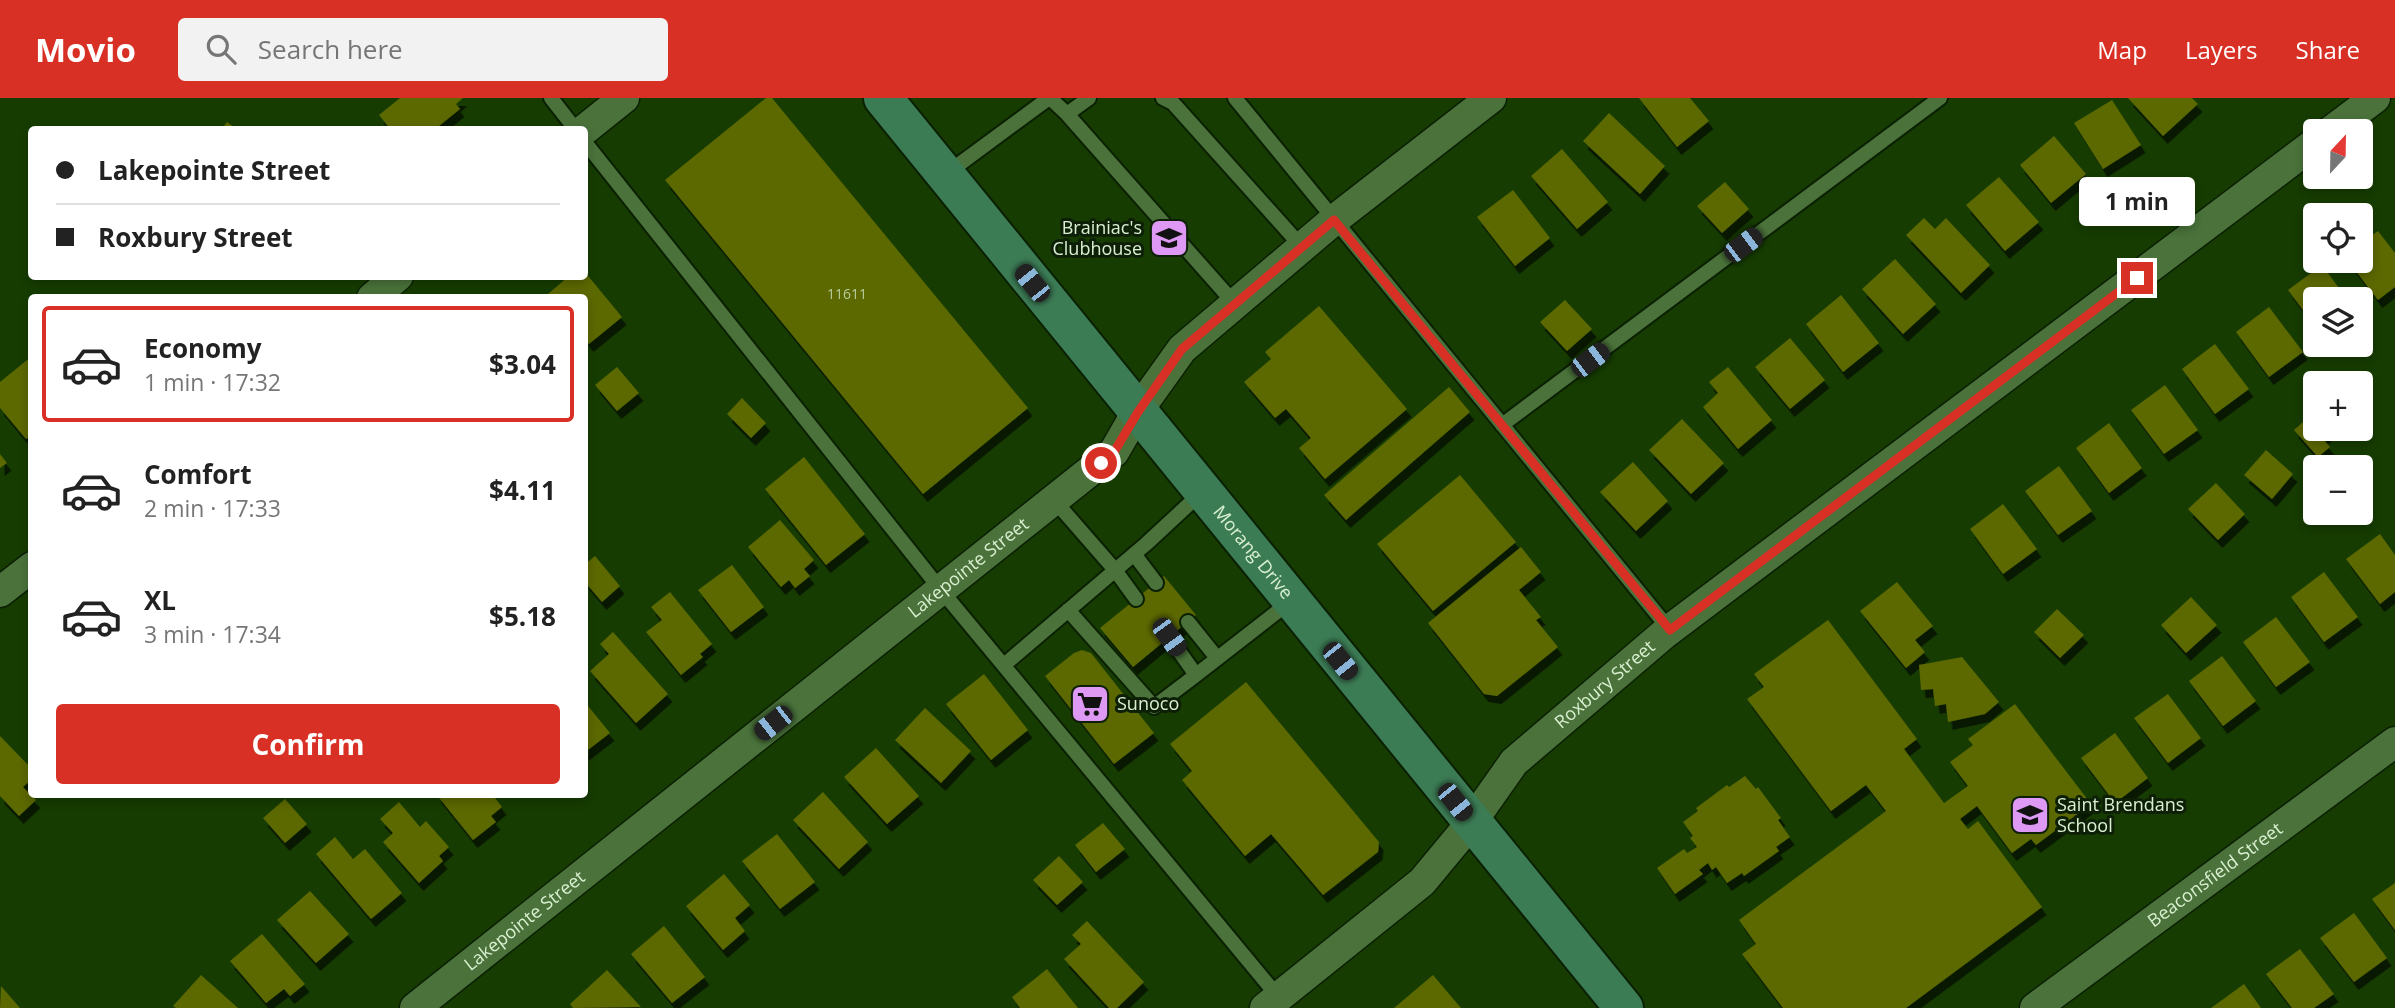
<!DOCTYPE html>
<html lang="en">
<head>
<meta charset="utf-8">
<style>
	:root { --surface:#fff; --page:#f2f2f2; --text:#222; --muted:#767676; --line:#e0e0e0; --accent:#d93025 }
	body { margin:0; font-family:"Open Sans",sans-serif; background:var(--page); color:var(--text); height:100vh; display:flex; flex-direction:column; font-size:26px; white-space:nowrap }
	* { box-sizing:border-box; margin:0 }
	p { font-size:23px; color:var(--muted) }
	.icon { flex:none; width:38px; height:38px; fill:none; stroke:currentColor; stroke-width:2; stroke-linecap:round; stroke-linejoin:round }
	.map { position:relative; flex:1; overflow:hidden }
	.drawer { position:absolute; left:28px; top:196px; width:560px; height:504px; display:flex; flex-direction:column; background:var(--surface); border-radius:7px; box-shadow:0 4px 10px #0003 }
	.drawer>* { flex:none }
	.guide { position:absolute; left:28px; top:28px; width:560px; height:154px; border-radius:7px; box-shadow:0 4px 10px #0003; display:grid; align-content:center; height:154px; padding:0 28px; background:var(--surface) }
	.needle { width:46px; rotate:22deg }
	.fabs { position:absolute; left:2303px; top:21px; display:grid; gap:14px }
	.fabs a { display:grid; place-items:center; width:70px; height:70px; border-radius:7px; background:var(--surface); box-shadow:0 4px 10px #0003; font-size:35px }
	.end { position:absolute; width:32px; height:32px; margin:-16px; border:9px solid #d93025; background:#fff; box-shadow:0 0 0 4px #fff }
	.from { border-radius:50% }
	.bubble { position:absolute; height:49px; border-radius:7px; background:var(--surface); box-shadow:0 4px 10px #0003; font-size:23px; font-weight:700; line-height:49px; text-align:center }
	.car { position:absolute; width:21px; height:42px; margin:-21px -10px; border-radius:9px; box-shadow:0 0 5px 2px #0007; background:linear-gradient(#222 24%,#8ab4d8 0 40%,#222 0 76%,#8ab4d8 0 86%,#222 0) }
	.guide b { display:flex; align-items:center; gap:24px; height:66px; font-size:26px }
	.guide b+b { border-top:2px solid var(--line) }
	.guide i { width:18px; height:18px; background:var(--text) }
	ul { padding:12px 0 0; list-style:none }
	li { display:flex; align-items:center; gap:21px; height:116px; margin:0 14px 10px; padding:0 14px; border:4px solid transparent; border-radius:7px }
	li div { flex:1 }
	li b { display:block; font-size:26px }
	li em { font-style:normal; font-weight:700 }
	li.current { border-color:var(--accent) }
	li>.icon { width:63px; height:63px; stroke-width:1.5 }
	.button { display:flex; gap:14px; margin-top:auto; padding:14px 28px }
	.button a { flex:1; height:80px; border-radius:7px; background:var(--accent); color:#fff; font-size:28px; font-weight:700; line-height:80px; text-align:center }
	header { display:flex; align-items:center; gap:42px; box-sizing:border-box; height:98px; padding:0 35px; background:var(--accent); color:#fff }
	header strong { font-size:33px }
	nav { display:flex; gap:38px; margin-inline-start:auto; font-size:24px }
	.search { width:490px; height:63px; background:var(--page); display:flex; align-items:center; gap:18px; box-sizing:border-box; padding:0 24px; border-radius:7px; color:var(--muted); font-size:26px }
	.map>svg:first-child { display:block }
</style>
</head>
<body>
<header>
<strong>Movio</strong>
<div class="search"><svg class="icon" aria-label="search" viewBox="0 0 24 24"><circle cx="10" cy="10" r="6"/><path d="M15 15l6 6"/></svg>Search here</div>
<nav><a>Map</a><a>Layers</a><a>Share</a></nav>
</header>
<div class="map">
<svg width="2395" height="910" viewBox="0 0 2395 910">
	<defs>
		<filter id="shadow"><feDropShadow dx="4.5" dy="8" stdDeviation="0" flood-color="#0009"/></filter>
	</defs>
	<rect width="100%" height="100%" fill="#163c01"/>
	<!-- building -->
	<path fill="#5b6705" filter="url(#shadow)" d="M400,0h63l-7,6 4,5 -26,21h-43l-12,-15z
		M766,0h6l256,310 -105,86 -258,-314z
		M1639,0h51l19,23 -32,26z
		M2128,0h64l6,6 -35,32z
		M2112,2l29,45 -38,24 -29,-46z
		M1609,15l56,53 -25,28 -57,-53z
		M227,24l11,8h-17z
		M2054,38l32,38 -35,29 -31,-38z
		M1562,51l46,53 -31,27 -46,-53z
		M1999,79l40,45 -34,29 -39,-46z
		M1725,84l24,27 -27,24 -25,-27z
		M1513,92l37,48 -35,28 -38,-49z
		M1924,120l11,11 11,-11 44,47 -29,28 -55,-58z
		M2378,133l17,22v34l-17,13 -30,-39h13v-18z
		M1895,161l41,45 -33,30 -41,-45z
		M2322,167l25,34h-32v27l-27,-36z
		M584,173l38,46 -33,27 -5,-6v-40h-33l-3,-4 21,-18h15z
		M1841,197l38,48 -36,29 -37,-48z
		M1565,202l27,29 -25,22 -27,-29z
		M1319,208l88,103 -82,70 -26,-31 12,-10 -25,-29 -11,9 -31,-36 27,-23 -6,-7z
		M2269,209l34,45 -34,25 -33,-45z
		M1790,240l35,42 -35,29 -35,-42z
		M2215,246l34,45 -34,25 -33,-45z
		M32,258v79l-6,4 -26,-31v-26z
		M617,269l22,26 -22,18 -22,-26z
		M1728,269l44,53 -34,29 -35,-42 15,-14 -9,-11z
		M2165,287l33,45 -34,24 -33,-44z
		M1449,289l21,25 -124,108 -22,-25z
		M742,300l24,25 -15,15 -24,-24z
		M2313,315l2,16h13l2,2 -8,7 8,9 -12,10 -24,-27z
		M1682,321l42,44 -33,31 -42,-44z
		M2109,325l33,45 -33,25 -33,-45z
		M2266,352l27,24 -21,25 -28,-24z
		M0,356l7,9 -7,5z
		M804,359l61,77 -39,31 -61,-76z
		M1633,364l35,39 -32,30 -36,-39z
		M2059,368l33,45 -34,24 -33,-44z
		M1460,377l56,67 -83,69 -56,-67z
		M2216,385l29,31 -27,26 -30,-31z
		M2003,406l34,45 -34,25 -33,-45z
		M780,422l34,40 -10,9 6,7 -15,12 -6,-8 -8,7 -33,-40z
		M2380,436l15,21v37l-15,12 -34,-45z
		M1521,449l20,25 -22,18 22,27 -5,3 22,27 -61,49 -13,-2 -56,-71z
		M595,458l25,30 -18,16 -18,-21v-16z
		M732,467l32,42 -33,25 -33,-42z
		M2324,474l34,45 -34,25 -33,-45z
		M1164,478l32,39 -63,52 -33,-39z
		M1897,484l36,44 -18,14 10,12 -19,16 -46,-57z
		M670,494l42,52 -12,10 3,3 -22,18 -35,-43 16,-12 -11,-13z
		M2191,499l26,28 -31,28 -25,-28z
		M2057,511l27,26 -24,23 -26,-26z
		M2276,519l34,45 -34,25 -33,-45z
		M1828,522l89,119 -13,10 40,54 24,-17 -18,-24 23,-17 -5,-6 47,-35 76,100 -55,41 -5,-6 -19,14 -35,-47 -17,13 8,10 10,-8 64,86 -136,101h-123l-41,-54 14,-10 -17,-24 147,-109 -20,-26 -35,26 -84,-112 17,-12 -10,-13z
		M613,534l55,62 -32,29 -46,-52 19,-17 -9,-10z
		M1082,552l9,3 63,80 -40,31 -69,-88 29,-23z
		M2222,558l34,45 -33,25 -34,-45z
		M1962,559l37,45 -14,12 -37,8 -2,-18 -11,2 -2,-17 -12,1 -2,-25z
		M984,576l44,56 -37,30 -45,-56z
		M1246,584l133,160 -1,10 -55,43 -52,-61 -26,22 -63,-76 10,-9 -22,-27z
		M2168,596l33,44 -33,25 -34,-45z
		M584,603l26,32 -26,20z
		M925,610l46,43 -30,32 -46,-43z
		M2115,635l33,45 -33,25 -34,-45z
		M0,638l32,33v10l-9,8 13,13 -17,16 -19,-20z
		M876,650l43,48 -32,28 -43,-47z
		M1745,678l11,13 2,-2 23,31 -3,2 12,17 -14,10 3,4 -35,25 -2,-3 -15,10 -11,-16 -4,3 -4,-7 -9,7 4,4 -28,20 -18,-26 27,-19 3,4 10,-6 -7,-9 3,-2 -10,-14 15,-11 -2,-3 31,-23 2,2z
		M823,694l45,50 -29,27 -46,-49z
		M436,696h56l10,13 -11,9 5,6 -23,18z
		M285,701l22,25 -22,19 -22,-25z
		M399,704l21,25 6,-6 23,26 -10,9 4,5 -24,22 -36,-41 10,-9 -13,-14z
		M1103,725l22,26 -29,23 -21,-27z
		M777,736l38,48 -35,27 -38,-48z
		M335,739l18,22 12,-10 37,44 -31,26 -55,-65z
		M1059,758l24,26 -26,23 -24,-25z
		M724,776l26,31 -15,13 10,13 -22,19 -37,-44z
		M2395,785v47l-23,-31z
		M310,793l39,43 -33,29 -39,-43z
		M2354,815l33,45 -33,24 -34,-44z
		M1087,823l57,61 -27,26h-8l-45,-49 17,-15 -9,-9z
		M664,828l41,51 -33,26 -41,-49z
		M262,836l43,50 -15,12 -6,-7 -18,14 -36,-42z
		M2300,851l34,45 -20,14h-22l-26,-34z
		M1047,871l31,39h-58l-8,-11z
		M607,872l34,37 -68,1 -3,-4z
		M201,877l37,33h-62l-3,-2z
		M1433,877l28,33h-67z
		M2244,886l17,24h-50z
		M1,888l19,22h-20z"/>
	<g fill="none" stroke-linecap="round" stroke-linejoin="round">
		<!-- lane casing -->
		<g stroke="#0b2003" stroke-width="18">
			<path id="lane" d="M551,0l25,32
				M1050,0l17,16 22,-16
				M1163,0l10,5 129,144
				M1235,0l435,532
				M1067,16l168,190
				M584,43l357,449 339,409
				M946,76l103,-76
				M1502,327l438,-327
				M1054,402l61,70 21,29
				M1134,456l22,29
				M1068,512l86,97 42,-32
				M1188,524l29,36
				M1169,539l27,38 95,-74
				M1004,567l142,-121 55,-51"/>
		</g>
		<!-- street casing -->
		<g stroke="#0b2003" stroke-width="33">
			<g id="street">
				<path d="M584,32l40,-32"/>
				<path d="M2331,33l44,-33"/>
				<path d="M372,200l26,-22"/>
				<path d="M0,494l32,-25"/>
				<path id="s1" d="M415,910l699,-556 23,-40 45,-63 152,-129 157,-122"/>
				<path id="s2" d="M1265,910l157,-126 49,-59 43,-61 150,-128 651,-491"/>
				<path id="s3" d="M2035,910l360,-266"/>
			</g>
		</g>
		<!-- secondary casing -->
		<g stroke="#0b2003" stroke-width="42">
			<g id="secondary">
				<path id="s4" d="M883,0l741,910"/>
			</g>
		</g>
		<!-- lane -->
		<use href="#lane" stroke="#4a723a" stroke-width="14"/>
		<!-- street -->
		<use href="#street" stroke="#4a723a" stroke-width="30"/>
		<!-- secondary -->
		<use href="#secondary" stroke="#3c7c55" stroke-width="38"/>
	</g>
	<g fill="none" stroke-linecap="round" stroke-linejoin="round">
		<!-- route -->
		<path stroke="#d93025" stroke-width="9" d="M1101,365l13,-11 24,-40 44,-63 152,-129 336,410 467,-352"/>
	</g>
	<!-- icons -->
	<defs>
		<g id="school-square" transform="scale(2.0125)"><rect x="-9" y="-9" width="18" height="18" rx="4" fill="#dd99f3" stroke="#0e1f08"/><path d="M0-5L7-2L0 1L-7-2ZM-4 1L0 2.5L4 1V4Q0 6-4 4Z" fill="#111"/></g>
		<g id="supermarket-square" transform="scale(2.0125)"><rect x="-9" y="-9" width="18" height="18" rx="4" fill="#dd99f3" stroke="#0e1f08"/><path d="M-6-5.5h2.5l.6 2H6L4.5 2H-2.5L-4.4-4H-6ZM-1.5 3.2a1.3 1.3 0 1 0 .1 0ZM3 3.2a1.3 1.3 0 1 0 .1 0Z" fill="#111"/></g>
	</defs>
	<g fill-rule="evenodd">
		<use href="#school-square" x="1169" y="140"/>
		<use href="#supermarket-square" x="1090" y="606"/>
		<use href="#school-square" x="2030" y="717"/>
	</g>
	<g text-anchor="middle" stroke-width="6" stroke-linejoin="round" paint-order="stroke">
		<!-- number labels -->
		<g font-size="14" fill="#bace9e">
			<text x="847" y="201">11611</text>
		</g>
		<!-- poi labels -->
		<g font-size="18" fill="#d9f0d1" stroke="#0e1f08" text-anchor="start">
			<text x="1142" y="136" text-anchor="end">Brainiac's<tspan x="1142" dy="21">Clubhouse</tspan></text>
			<text x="1117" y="612">Sunoco</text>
			<text x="2057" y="713">Saint Brendans<tspan x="2057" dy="21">School</tspan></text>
		</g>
		<!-- street labels -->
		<g font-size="18" fill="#d9f0d1" stroke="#0e1f08">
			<text dy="6" stroke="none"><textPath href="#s4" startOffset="586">Morang Drive</textPath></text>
			<text dy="6" stroke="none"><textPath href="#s1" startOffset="707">Lakepointe Street</textPath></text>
			<text dy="6" stroke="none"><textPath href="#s2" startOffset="472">Roxbury Street</textPath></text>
			<text dy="6" stroke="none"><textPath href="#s3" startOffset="224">Beaconsfield Street</textPath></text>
			<text dy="6" stroke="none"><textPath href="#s1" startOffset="140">Lakepointe Street</textPath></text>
		</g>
	</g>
</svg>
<div class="fabs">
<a><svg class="needle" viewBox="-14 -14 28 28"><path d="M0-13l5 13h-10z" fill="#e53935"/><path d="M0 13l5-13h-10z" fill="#767676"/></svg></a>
<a><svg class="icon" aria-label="locate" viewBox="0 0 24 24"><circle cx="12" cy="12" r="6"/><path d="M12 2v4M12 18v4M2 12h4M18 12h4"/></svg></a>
<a><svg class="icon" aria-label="layers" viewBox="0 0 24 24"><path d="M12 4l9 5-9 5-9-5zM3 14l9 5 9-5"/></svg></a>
<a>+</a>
<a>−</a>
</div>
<i class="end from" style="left:1101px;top:365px"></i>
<i class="end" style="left:2137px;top:180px"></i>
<div class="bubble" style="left:2079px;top:79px;width:116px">1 min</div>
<i class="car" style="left:1743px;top:147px;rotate:53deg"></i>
<i class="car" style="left:1032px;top:185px;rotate:321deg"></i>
<i class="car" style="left:1590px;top:262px;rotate:53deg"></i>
<i class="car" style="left:1169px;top:539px;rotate:144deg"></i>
<i class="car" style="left:1340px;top:563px;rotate:141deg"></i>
<i class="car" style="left:773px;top:625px;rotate:232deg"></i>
<i class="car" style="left:1455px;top:704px;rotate:141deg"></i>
<div class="guide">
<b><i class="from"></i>Lakepointe Street</b>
<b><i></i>Roxbury Street</b>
</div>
<section class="drawer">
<ul>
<li class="current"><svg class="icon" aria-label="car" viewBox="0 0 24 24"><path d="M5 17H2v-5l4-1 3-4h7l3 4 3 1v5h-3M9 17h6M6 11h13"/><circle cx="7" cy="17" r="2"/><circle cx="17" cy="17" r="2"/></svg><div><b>Economy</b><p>1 min · 17:32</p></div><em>$3.04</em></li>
<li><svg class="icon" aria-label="car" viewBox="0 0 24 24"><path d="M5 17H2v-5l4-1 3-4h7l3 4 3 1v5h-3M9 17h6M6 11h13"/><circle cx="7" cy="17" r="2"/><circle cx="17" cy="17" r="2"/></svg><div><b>Comfort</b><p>2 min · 17:33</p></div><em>$4.11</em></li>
<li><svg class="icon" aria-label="car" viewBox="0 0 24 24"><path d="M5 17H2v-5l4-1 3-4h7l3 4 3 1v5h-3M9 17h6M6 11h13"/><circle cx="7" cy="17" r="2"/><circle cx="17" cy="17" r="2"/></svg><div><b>XL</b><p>3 min · 17:34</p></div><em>$5.18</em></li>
</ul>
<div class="button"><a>Confirm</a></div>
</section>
</div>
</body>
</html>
